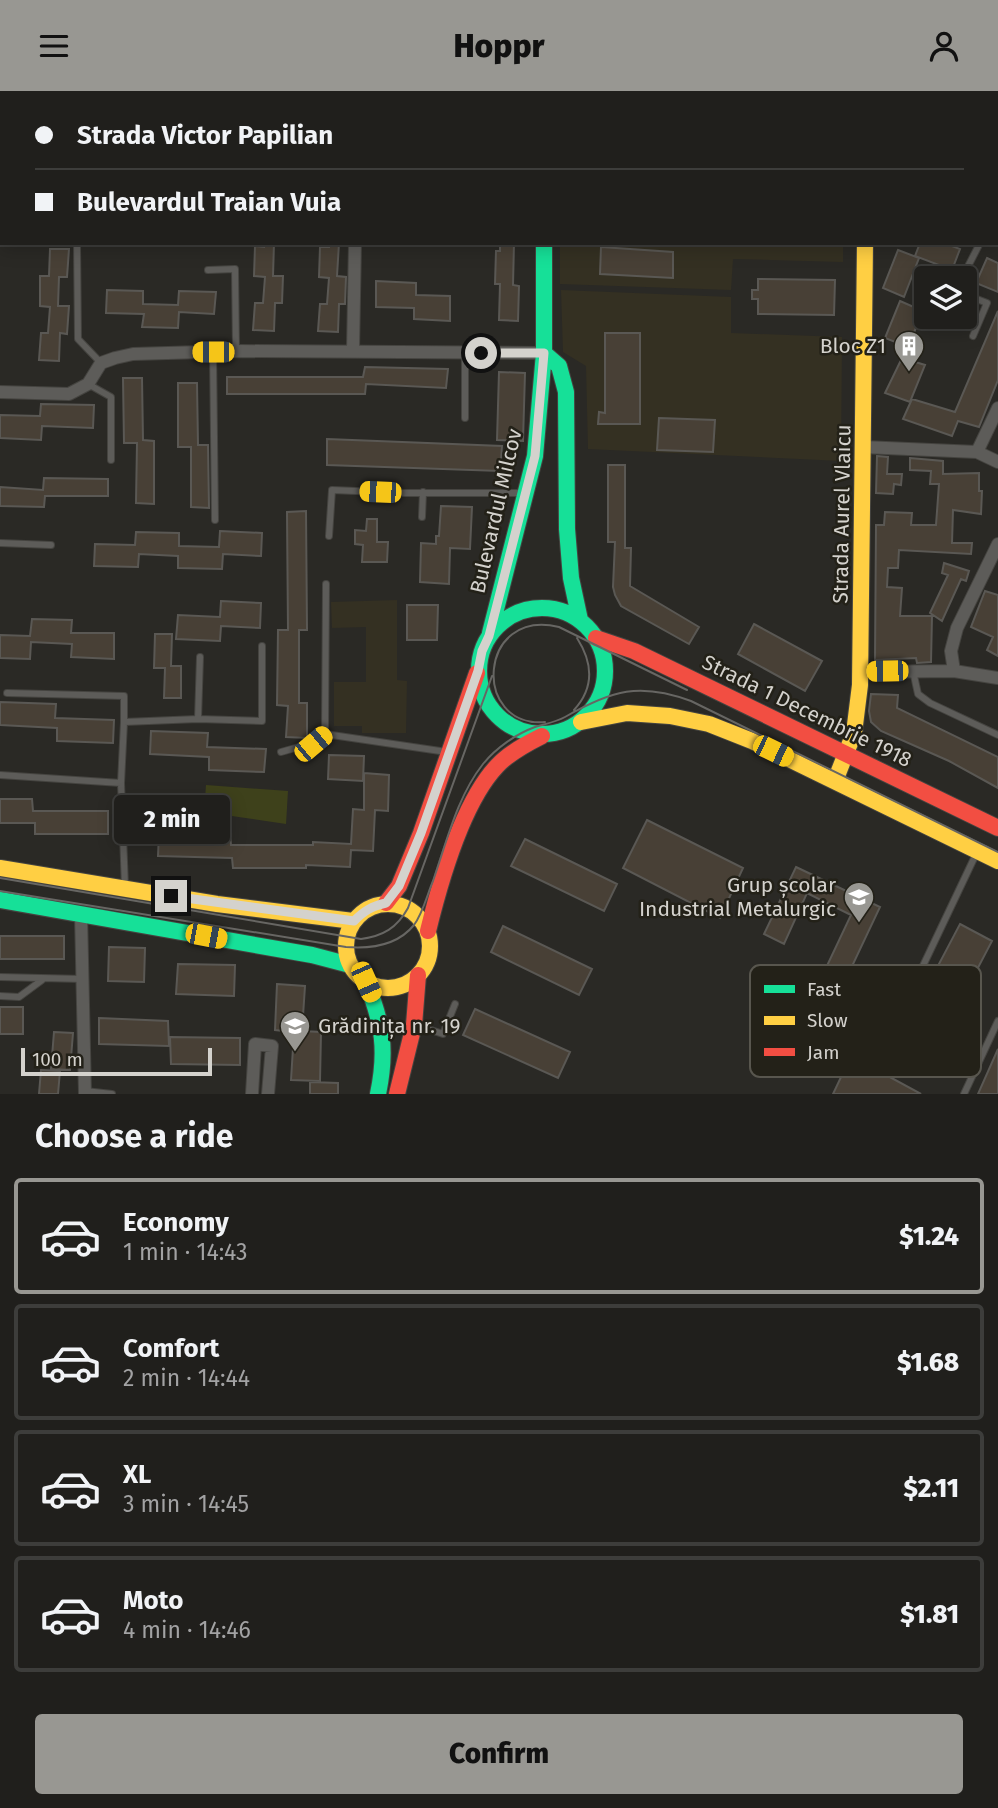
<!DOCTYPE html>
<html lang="en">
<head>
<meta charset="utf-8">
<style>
	:root { --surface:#201f1c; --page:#2d2c29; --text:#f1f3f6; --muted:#a2a2a3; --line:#3d3d3b; --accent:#989792 }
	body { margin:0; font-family:"Fira Sans",sans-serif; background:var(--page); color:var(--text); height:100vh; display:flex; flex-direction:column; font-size:26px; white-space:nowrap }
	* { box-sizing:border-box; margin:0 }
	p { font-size:23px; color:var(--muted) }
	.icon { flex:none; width:38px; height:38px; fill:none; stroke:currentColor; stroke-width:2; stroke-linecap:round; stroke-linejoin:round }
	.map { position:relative; height:1003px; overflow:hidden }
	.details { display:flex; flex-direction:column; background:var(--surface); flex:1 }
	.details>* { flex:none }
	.guide { position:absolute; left:0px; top:0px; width:999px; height:154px; box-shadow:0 4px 18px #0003,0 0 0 2px var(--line); display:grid; align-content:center; height:154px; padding:0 35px; background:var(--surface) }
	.fabs { position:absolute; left:914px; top:175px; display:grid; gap:14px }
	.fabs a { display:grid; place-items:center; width:63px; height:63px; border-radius:7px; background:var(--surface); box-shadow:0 4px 18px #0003,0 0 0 2px var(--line); font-size:35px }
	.scale { position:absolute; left:21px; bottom:18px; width:191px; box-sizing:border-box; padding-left:7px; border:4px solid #d4d2cd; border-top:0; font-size:19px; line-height:24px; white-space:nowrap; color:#d4d2cd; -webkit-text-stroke:5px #232118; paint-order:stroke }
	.end { position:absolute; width:32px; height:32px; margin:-16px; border:9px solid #d4d2cd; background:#111; box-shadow:0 0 0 4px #111 }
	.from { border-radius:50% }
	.bubble { position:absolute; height:49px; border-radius:7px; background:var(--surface); box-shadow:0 4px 18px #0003,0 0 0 2px var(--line); font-size:23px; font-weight:800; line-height:49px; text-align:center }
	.car { position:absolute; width:21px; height:42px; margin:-21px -10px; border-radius:9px; box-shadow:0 0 5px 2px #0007; background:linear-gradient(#f5c518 24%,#345 0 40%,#f5c518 0 76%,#345 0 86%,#f5c518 0) }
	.guide b { display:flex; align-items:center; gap:24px; height:66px; font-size:26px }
	.guide b+b { border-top:2px solid var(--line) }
	.guide i { width:18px; height:18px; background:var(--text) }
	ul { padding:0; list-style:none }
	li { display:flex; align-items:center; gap:21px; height:116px; margin:0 14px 10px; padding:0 21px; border:4px solid var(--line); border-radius:7px }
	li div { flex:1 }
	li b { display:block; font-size:26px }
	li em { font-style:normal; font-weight:800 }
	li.active { border-color:var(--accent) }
	li>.icon { width:63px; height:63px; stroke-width:1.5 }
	h2 { padding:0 35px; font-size:32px; line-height:84px }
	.action { display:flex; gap:14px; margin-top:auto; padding:14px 35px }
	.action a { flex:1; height:80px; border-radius:7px; background:var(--accent); color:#111; font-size:28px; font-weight:800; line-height:80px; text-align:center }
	header { display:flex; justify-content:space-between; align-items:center; height:91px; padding:0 35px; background:var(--accent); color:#111; font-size:32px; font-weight:800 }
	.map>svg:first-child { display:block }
</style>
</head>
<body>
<header><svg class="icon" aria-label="menu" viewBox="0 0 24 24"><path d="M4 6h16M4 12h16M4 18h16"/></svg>Hoppr<svg class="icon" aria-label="person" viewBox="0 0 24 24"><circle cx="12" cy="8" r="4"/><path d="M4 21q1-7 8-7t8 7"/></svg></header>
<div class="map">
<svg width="998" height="1003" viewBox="0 0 998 1003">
	<rect width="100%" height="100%" fill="#2a2925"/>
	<!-- built -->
	<path fill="#343022" d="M560,152h283v19l-110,-3 -2,31 -171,-6z
		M561,199l170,7v36l111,4 -1,124 -253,-12 -2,-83 -23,-14z
		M397,509v80l10,1 -1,52h-44v-7h-28v-44h32v-55l-34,1 -1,-26z"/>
	<!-- green -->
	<path fill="#3e411b" d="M206,694l82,6 -2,33 -82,-12z"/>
	<!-- building -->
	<path fill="#484036" stroke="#5a5854" stroke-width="2" d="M264,152h10l-1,33h10l-1,27h-7l-1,28 -21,-1 2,-27h8l2,-26 -11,-1 1,-30 9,1z
		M329,152h10l-2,33 9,1 -1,27h-6l-1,28 -20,-1 2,-27h7l2,-26 -10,-1 1,-30h9z
		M500,152h14l-1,42 6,1 -1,35 -19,-1 1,-36h-5l1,-33h4z
		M920,152h24l16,6 -8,21 -37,-14z
		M601,156l72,5v26l-73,-4z
		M50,158h19l-2,28h-8l-1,29h11l-2,28 -7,-1 -1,28 -20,-1 2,-27h7l2,-26 -10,-1v-30h9z
		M898,159l21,8 -15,39 -21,-9z
		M987,167l11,5v29l-22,-9z
		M758,188l77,1 -1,35 -76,-1v-15h-6v-9h6z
		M376,190l40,2v12l34,1v25l-36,-2v-11l-38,-1z
		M107,199l36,1v13l35,1 1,-14 37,1 -2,22 -35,-2 -1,16 -36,-1 2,-13 -38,-1z
		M900,210l23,10 -15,36 -23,-9z
		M998,220v69l-19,47 -21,-6 -6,15 -49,-17 9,-20 43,13z
		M605,242h35v91h-42l1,-12 6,1z
		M902,267l23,7 -15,37 -25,-9z
		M365,276l83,2 -2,19 -80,-4 -1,10h-138v-17h136z
		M499,281l26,1 -2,68 -26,-1z
		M123,287h19l1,62 11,1v63l-18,-1 1,-60h-13z
		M178,292h19l1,62h10l1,63 -18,-1v-60h-13z
		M41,313l53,1 -1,23 -51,-2 -1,14 -41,-2v-23l40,1z
		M659,327l56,2 -2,32 -56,-2z
		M327,348l175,7 -2,25 -173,-6z
		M877,365l11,1 -1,17h15l-1,11 -7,-1 -1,10 -17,-1z
		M910,367l33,3v13l36,-1v18h3l-1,23 -28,-4 -1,33h20l-1,11 -72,-4 -1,18h-10l-1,19 15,1 -2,28h32l-1,46 -14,1 -1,-5 -41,2 1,-135h8l1,-13 27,1 -1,12h25l3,-41h-9l1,-13 -21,-1z
		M608,374h17v83h6l-1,38 69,41 -10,17 -68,-38 -6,-11 -2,-8 2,-45h-7z
		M44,387l64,1v17h-63l-1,11 -44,-1v-19l43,3z
		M441,415l31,1 -2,42 -20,-1 -1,36 -29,-2 1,-39 15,1v-8h3z
		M306,420l1,119h-8v73h8v35l-21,-1 2,-31 -11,-1 1,-75h10l-1,-118z
		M367,428h10v23h11l-1,20h-25l1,-17 -8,-1v-14l11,1z
		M220,440l42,2 -1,23 -38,-2 -1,15 -44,-1v-12l-39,-2 -1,13 -44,-1 1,-22 40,1 1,-13 43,1v13l40,1z
		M944,472l25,8 -3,10 -5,-2 -19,42 -12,-8 18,-38 -6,-2z
		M985,500l13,4v61l-11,-6 6,-13 -22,-10z
		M221,510l40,2 -1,25 -39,-2 -1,15 -44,-2 2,-24 42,2z
		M407,514h31l-1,35h-30z
		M32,528l40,1 -1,13h43v26l-43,-2 1,-13 -41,-2 -1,17 -30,-1v-23l30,1z
		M754,533l68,37 -17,30 -67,-37z
		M155,543h17l-1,32h10v32h-17l1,-30h-11z
		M871,603l27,1 -1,13 101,49v31l-49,-27 -68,-30 -10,-9 -2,-11z
		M0,611l56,2 -1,14 59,2 -1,23 -56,-2v-13l-57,-3z
		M151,640l57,2 -1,14 59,2 -2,23 -55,-2v-13l-59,-3z
		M329,664l35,1 -1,25 -35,-2z
		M364,682l25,2 -1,36 -13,-1 -2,41 -22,-1 -1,17 -44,-2v3h-73l-1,-10 -74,-2 1,-23 71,1 1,11h82v-3l38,2 2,-35 11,1z
		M142,703l26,2 -3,37 -25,-2z
		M0,708h32l1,12h75v23h-73v-11h-35z
		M647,729l96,48 -23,50 -97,-50z
		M525,748l92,45 -13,27 -93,-45z
		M796,776l84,40 -34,72 -21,-9 26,-55 -44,-22 -23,51 -20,-10z
		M960,833l32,17 -66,126 -50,-26 16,-31 18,9z
		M503,835l89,43 -13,26 -88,-43z
		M0,845h64v23h-64z
		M109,856l36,1 -1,34 -36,-1z
		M178,873l57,1 -1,31 -58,-2z
		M277,893l28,2 -3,45 19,1 -1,49 -29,-1 3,-48 -19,-2z
		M0,916h23v27h-23z
		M475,918l95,43 -12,26 -95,-43z
		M99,927l69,3 1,25 -70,-2z
		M54,941l19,1 -3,37 -19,-1z
		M170,946l70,1v27l-69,-1z
		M998,958v45h-20z
		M851,965l70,38h-88z
		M41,979l19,1 -2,23h-19z
		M310,991l28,1v11h-28z"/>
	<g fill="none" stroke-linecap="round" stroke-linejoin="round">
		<!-- lane casing -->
		<g stroke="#454440" stroke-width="8">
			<path id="lane" d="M77,152l1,96 23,24
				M208,179l27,-1 1,82
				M962,187l18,-35
				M964,203l23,9 -14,33
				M213,261l2,168
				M88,293l23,13v63
				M465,327v-65
				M422,426l1,-25
				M329,445l3,-46 72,3h122
				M0,452l51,2
				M326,493l-1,150 122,18
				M913,580l5,23 12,9 68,32
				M7,602l117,3v26
				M198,628l2,-62
				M281,661l32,-9 12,-9
				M0,684l121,8
				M125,796l-4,-104 3,-61 74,-3 64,2v-75
				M921,879l56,-118
				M0,886l83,2
				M0,905l19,1 23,-17
				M416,934l27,9 12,-30
				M85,1000l27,3
				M964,1003l34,-73"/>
		</g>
		<!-- street casing -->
		<g stroke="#454440" stroke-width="14">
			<path id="street" d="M357,2v-2
				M353,260l2,-108
				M0,301l69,2 19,-10 13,-21 14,-5 18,-4 103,-3 308,2
				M863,356l114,5 21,10
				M977,361l21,-44
				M954,580l-3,-20 6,-23 41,-84
				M861,581l93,-1 44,7
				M81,823l4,180
				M252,1003l3,-50 17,2 -4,48"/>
		</g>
		<!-- fast casing -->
		<g stroke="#454440" stroke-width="18">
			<path id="fast" d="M544,262l15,13 7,26 1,137 4,49 9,42
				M479 580a63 63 0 1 1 126 0a63 63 0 1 1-126 0Z
				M490,542l45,-177 9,-103v-110
				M0,809l312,55 38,10
				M366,891c17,41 21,69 12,112"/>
		</g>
		<!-- slow casing -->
		<g stroke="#454440" stroke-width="18">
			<path id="slow" d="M581,631l46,-9 43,3 39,8 43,17 246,120
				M835,690l19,-48 6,-48 5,-442
				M0,777l217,36 136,17
				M346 855a42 42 0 1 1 84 0a42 42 0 1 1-84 0Z"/>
		</g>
		<!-- jam casing -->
		<g stroke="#454440" stroke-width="18">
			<path id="jam" d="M545,0v2
				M867,0v2
				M596,547l38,13 364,177
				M386,812l13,-17 22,-53 56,-160
				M428,840c12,-49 34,-128 69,-165 12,-13 29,-22 45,-30
				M397,1003l17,-69 4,-50"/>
		</g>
		<!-- lane -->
		<use href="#lane" stroke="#5d5c59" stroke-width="6"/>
		<!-- street -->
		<use href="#street" stroke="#5d5c59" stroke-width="12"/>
		<!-- fast -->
		<use href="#fast" stroke="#16e098" stroke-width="16"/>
		<!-- slow -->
		<use href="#slow" stroke="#ffcf43" stroke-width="16"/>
		<!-- jam -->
		<use href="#jam" stroke="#f24e42" stroke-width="16"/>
		<!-- tram -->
		<path stroke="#676663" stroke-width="2" d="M574,619c21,-23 19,-47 3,-72
			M545,631c-74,6 -67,-115 14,-95l128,63
			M0,787l361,61c22,-3 36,-11 47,-31l84,-232
			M0,800l346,56c25,2 51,-1 68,-22 9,-12 13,-30 19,-44 14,-40 24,-84 50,-117 13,-16 33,-30 52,-37 10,-3 21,-5 30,-10 47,-27 75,-35 126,-16l307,151"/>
	</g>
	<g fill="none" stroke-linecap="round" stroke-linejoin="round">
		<!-- route -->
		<path stroke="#d4d2cd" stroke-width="9" d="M171,805l183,25c10,-10 18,-15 32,-18l13,-17 22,-53 57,-162 4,-20 7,-15 46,-180 9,-103h-63"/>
	</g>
	<!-- icons -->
	<defs>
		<g id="building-pin" transform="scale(1.575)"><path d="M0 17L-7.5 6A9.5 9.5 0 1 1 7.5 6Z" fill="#989792" stroke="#232118"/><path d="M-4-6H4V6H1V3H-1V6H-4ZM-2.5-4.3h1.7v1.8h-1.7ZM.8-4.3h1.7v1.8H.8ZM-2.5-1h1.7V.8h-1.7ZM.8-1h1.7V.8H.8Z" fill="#fff"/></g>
		<g id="university-pin" transform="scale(1.575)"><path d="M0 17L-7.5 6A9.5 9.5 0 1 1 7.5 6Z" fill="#989792" stroke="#232118"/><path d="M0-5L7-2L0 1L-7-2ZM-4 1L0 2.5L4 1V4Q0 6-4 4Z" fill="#fff"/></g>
		<g id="school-pin" transform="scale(1.575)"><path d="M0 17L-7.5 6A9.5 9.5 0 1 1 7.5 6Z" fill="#989792" stroke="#232118"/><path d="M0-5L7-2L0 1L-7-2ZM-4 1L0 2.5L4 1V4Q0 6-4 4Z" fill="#fff"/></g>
	</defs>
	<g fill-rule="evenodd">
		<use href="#building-pin" x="909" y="255"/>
		<use href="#university-pin" x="859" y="806"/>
		<use href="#school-pin" x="295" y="935"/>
	</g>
	<g text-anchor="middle" stroke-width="5" stroke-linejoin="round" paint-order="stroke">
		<!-- poi labels -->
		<g font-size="21" fill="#d4d2cd" stroke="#232118" text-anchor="end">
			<text x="886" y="262">Bloc Z1</text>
			<text x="836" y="801">Grup școlar<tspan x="836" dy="24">Industrial Metalurgic</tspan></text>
			<text x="318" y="942" text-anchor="start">Grădinița nr. 19</text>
		</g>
		<!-- street labels -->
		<g font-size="21" fill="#d4d2cd" stroke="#232118">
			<text transform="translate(496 420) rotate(-77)" y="7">Bulevardul Milcov</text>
			<text transform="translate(842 423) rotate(-89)" y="7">Strada Aurel Vlaicu</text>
			<text transform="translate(807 620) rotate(26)" y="7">Strada 1 Decembrie 1918</text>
		</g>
	</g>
	<!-- legend -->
	<rect x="750" y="874" width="231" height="112" rx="10" fill="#232118" stroke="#58564e" stroke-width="2"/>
	<rect x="764" y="894" width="31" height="8" fill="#16e098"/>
	<rect x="764" y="925" width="31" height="9" fill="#ffcf43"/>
	<rect x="764" y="957" width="31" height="8" fill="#f24e42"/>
	<g font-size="19" fill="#d4d2cd">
		<text x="807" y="905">Fast</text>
		<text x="807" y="936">Slow</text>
		<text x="807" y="968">Jam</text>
	</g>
</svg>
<div class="fabs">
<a><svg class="icon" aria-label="layers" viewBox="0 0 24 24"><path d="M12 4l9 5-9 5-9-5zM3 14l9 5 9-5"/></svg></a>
</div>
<div class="scale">100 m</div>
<i class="end from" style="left:481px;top:262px"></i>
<i class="end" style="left:171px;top:805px"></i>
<div class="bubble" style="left:114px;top:704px;width:116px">2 min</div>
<i class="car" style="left:213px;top:261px;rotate:270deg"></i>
<i class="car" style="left:380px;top:401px;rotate:272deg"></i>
<i class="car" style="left:887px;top:580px;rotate:269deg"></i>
<i class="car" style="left:313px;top:653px;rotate:50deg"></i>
<i class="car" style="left:773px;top:660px;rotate:116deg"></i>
<i class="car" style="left:206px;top:845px;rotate:101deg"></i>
<i class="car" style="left:366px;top:891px;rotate:156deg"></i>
<div class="guide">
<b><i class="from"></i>Strada Victor Papilian</b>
<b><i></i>Bulevardul Traian Vuia</b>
</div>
</div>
<section class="details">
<h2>Choose a ride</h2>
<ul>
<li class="active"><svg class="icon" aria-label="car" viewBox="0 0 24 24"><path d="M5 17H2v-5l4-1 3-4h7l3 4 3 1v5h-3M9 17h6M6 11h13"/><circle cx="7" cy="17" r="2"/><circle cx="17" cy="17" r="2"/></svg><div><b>Economy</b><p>1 min · 14:43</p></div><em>$1.24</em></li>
<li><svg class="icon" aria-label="car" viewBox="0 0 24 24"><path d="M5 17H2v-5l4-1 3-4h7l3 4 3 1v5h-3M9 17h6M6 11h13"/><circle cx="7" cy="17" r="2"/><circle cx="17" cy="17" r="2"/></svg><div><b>Comfort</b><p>2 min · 14:44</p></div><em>$1.68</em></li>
<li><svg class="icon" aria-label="car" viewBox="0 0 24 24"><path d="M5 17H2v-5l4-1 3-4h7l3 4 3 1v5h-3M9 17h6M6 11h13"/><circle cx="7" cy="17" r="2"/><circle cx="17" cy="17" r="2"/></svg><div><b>XL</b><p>3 min · 14:45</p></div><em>$2.11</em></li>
<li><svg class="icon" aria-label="car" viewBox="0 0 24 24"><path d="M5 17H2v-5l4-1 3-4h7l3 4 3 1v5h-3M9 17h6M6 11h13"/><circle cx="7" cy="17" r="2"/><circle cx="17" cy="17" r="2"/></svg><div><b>Moto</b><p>4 min · 14:46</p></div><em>$1.81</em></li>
</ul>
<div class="action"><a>Confirm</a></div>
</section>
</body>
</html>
